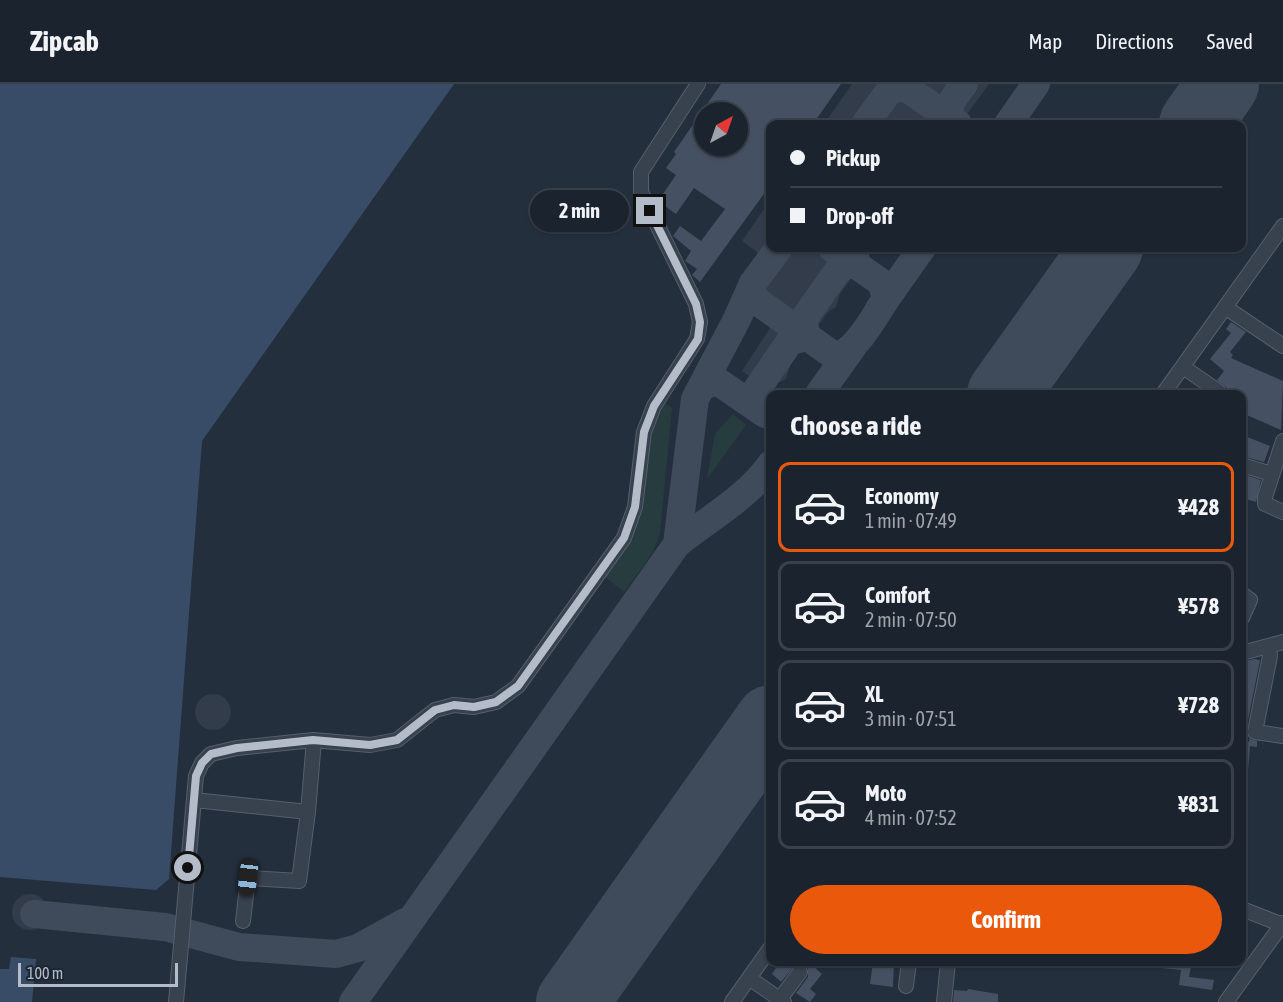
<!DOCTYPE html>
<html lang="en">
<head>
<meta charset="utf-8">
<style>
	:root { --surface:#1b232e; --page:#242b36; --text:#f1f3f6; --muted:#a0a4aa; --line:#39404a; --accent:#ea580c }
	body { margin:0; font-family:"Asap Condensed",sans-serif; background:var(--page); color:var(--text); height:100vh; display:flex; flex-direction:column; font-size:22px; white-space:nowrap }
	* { box-sizing:border-box; margin:0 }
	p { font-size:20px; color:var(--muted) }
	.icon { flex:none; width:33px; height:33px; fill:none; stroke:currentColor; stroke-width:2; stroke-linecap:round; stroke-linejoin:round }
	.map { position:relative; flex:1; overflow:hidden }
	.sheet { position:absolute; left:766px; top:306px; width:480px; height:576px; display:flex; flex-direction:column; background:var(--surface); border-radius:12px; box-shadow:0 2px 4px #0004,0 0 0 2px var(--line) }
	.sheet>* { flex:none }
	.guide { position:absolute; left:766px; top:36px; width:480px; height:132px; border-radius:12px; box-shadow:0 2px 4px #0004,0 0 0 2px var(--line); display:grid; align-content:center; height:132px; padding:0 24px; background:var(--surface) }
	.needle { width:39px; rotate:40deg }
	.tools { position:absolute; left:694px; top:18px; display:grid; gap:12px }
	.tools a { display:grid; place-items:center; width:54px; height:54px; border-radius:50%; background:var(--surface); box-shadow:0 2px 4px #0004,0 0 0 2px var(--line); font-size:30px }
	.scale { position:absolute; left:18px; bottom:15px; width:160px; box-sizing:border-box; padding-left:6px; border:3px solid #b4bcc9; border-top:0; font-size:16px; line-height:21px; white-space:nowrap; color:#b4bcc9; -webkit-text-stroke:4px #1d2633; paint-order:stroke }
	.end { position:absolute; width:27px; height:27px; margin:-14px; border:8px solid #b4bcc9; background:#111; box-shadow:0 0 0 3px #111 }
	.from { border-radius:50% }
	.bubble { position:absolute; height:42px; border-radius:21px; background:var(--surface); box-shadow:0 2px 4px #0004,0 0 0 2px var(--line); font-size:20px; font-weight:700; line-height:42px; text-align:center }
	.car { position:absolute; width:18px; height:36px; margin:-18px -9px; border-radius:8px; box-shadow:0 0 4px 2px #0007; background:linear-gradient(#222 24%,#8ab4d8 0 40%,#222 0 76%,#8ab4d8 0 86%,#222 0) }
	.guide b { display:flex; align-items:center; gap:21px; height:57px; font-size:22px }
	.guide b+b { border-top:2px solid var(--line) }
	.guide i { width:15px; height:15px; background:var(--text) }
	ul { padding:0; list-style:none }
	li { display:flex; align-items:center; gap:18px; height:90px; margin:0 12px 9px; padding:0 12px; border:3px solid var(--line); border-radius:12px }
	li div { flex:1 }
	li b { display:block; font-size:22px }
	li em { font-style:normal; font-weight:700 }
	li.current { border-color:var(--accent) }
	li>.icon { width:54px; height:54px; stroke-width:1.5 }
	h2 { padding:0 24px; font-size:27px; line-height:72px }
	.cta { display:flex; gap:12px; margin-top:auto; padding:12px 24px }
	.cta a { flex:1; height:69px; border-radius:36px; background:var(--accent); color:#fff; font-size:24px; font-weight:700; line-height:69px; text-align:center }
	header { display:flex; align-items:center; gap:36px; box-sizing:border-box; height:84px; padding:0 30px; background:var(--surface); border-bottom:2px solid var(--line) }
	header strong { font-size:28px }
	nav { display:flex; gap:33px; margin-inline-start:auto; font-size:21px }
	.map>svg:first-child { display:block }
</style>
</head>
<body>
<header>
<strong>Zipcab</strong>
<nav><a>Map</a><a>Directions</a><a>Saved</a></nav>
</header>
<div class="map">
<svg width="1283" height="918" viewBox="0 0 1283 918">
	<rect width="100%" height="100%" fill="#242f3e"/>
	<!-- airport -->
	<path fill="#323c4b" d="M852,0h137l-29,40h-136z
		M771,115v49h102l-33,46 -4,13 -8,5 -37,51 -5,16 -10,5 -4,7 -30,-20 28,-43 -38,-28 24,-35 1,-13 -15,-11z
		M195 628a18 18 0 1 1 36 0a18 18 0 1 1-36 0Z
		M12 828a18 18 0 1 1 36 0a18 18 0 1 1-36 0Z"/>
	<!-- green -->
	<path fill="#263c3f" d="M664,318l8,6 -12,125 -7,19 -29,40 -20,-16 24,-33 22,-113z
		M733,330l13,11 -39,54 8,-45z"/>
	<!-- water -->
	<path fill="#394c67" d="M0,0h454l-252,357 -33,438 -13,11 -156,-13z
		M11,873l25,2 -4,43h-32v-33h9z"/>
	<g fill="none" stroke-linecap="round" stroke-linejoin="round">
		<!-- taxiway -->
		<path stroke="#3f4a5a" stroke-width="28" d="M1221,3l1,-3
			M942,38l11,-1c-9,-14 2,-25 11,-37
			M865,40l25,-34 15,-3 53,37
			M1008,40l28,-40
			M779,164l-26,35 -2,9 6,9 76,54c21,2 42,-40 53,-56l-4,-16 -50,-35
			M879,225l43,-61
			M704,302l7,-4 9,1 45,31
			M819,310l35,-49
			M758,325l-3,-17 35,-51 17,-4 -4,-17 36,-51 9,-4h9l-3,-13
			M677,460l18,-145 42,-80 16,-36
			M34,830l131,13 74,20 97,7 22,-6 47,-26
			M353,918l324,-458c31,-25 71,-47 94,-80"/>
		<!-- runway -->
		<path stroke="#3f4a5a" stroke-width="72" d="M1195,40l28,-40
			M1003,310l104,-146
			M572,918l199,-281"/>
	</g>
	<!-- building -->
	<path fill="#455162" fill-rule="evenodd" d="M721,0h120l-28,40h-42v60l-71,98 -8,-7 5,-6 -12,-8 6,-10 -18,-15 7,-10 21,15 24,-32 -31,-21 -18,26 -18,-13 18,-26 -10,-7 10,-14 -2,-2zM705,28h33v34h-33z
		M1231,238l15,10 -16,20 3,3 -2,3 52,23 -2,49 -39,-17v-19l-15,-2 -1,-5 -9,-7 7,-9 -14,-12 21,-26 -5,-4z
		M1242,351l28,11 -6,16 -22,-6z
		M1242,390l19,6 -5,22 -14,-4z
		M1254,575l6,1 -12,60 -6,-1v-35l4,-23z
		M1249,655l8,2v6l-7,-1 -2,24h-6v-29l7,1z
		M780,878h41l-5,7 6,5 -12,15 6,5 -6,8 -14,-9 12,-16v-9l-6,-5 -6,1 -15,18 -9,-8z
		M873,878h21l-1,25 -23,-3z
		M1162,878h30l-3,15 25,3 -2,10 -33,-5 2,-15 -20,-2z
		M968,905l30,5v8h-45l1,-12 13,1z"/>
	<g fill="none" stroke-linecap="round" stroke-linejoin="round">
		<!-- minor casing -->
		<g stroke="#565f6c" stroke-width="16">
			<path id="minor" d="M1225,223l58,39
				M1183,283l35,24
				M1163,310l120,-168
				M1283,357l-18,56v7l18,8
				M1242,381l30,9
				M1242,510l8,6 -8,18
				M1269,562l1,10 -15,76 28,4
				M1242,569l41,-11
				M194,716l114,12 6,-72
				M1242,825l41,16
				M243,837l5,-43 51,3 9,-69
				M749,894l35,24
				M906,902l3,-24
				M780,915l20,-27
				M176,918l20,-226 6,-13 9,-9 26,-6 76,-8 57,5 27,-5 38,-30 19,-5 20,2 22,-5 22,-16 106,-148 11,-31 9,-75 10,-26 43,-67 3,-17 -4,-18 -55,-112v-20l57,-88
				M732,918l39,-55
				M944,918l4,-40
				M1226,918l57,-79"/>
		</g>
		<!-- minor -->
		<use href="#minor" stroke="#38414e" stroke-width="14"/>
	</g>
	<g fill="none" stroke-linecap="round" stroke-linejoin="round">
		<!-- route -->
		<path stroke="#b4bcc9" stroke-width="8" d="M188,784l8,-92 6,-13 9,-9 26,-6 76,-8 57,5 27,-5 38,-30 19,-5 20,2 22,-5 22,-16 106,-148 11,-31 9,-75 10,-26 44,-67 2,-17 -4,-18 -46,-93"/>
	</g>
</svg>
<div class="tools">
<a><svg class="needle" viewBox="-14 -14 28 28"><path d="M0-13l5 13h-10z" fill="#e53935"/><path d="M0 13l5-13h-10z" fill="#a0a4aa"/></svg></a>
</div>
<div class="scale">100 m</div>
<i class="end from" style="left:188px;top:784px"></i>
<i class="end" style="left:650px;top:127px"></i>
<div class="bubble" style="left:530px;top:106px;width:99px">2 min</div>
<i class="car" style="left:248px;top:794px;rotate:187deg"></i>
<div class="guide">
<b><i class="from"></i>Pickup</b>
<b><i></i>Drop-off</b>
</div>
<section class="sheet">
<h2>Choose a ride</h2>
<ul>
<li class="current"><svg class="icon" aria-label="car" viewBox="0 0 24 24"><path d="M5 17H2v-5l4-1 3-4h7l3 4 3 1v5h-3M9 17h6M6 11h13"/><circle cx="7" cy="17" r="2"/><circle cx="17" cy="17" r="2"/></svg><div><b>Economy</b><p>1 min · 07:49</p></div><em>¥428</em></li>
<li><svg class="icon" aria-label="car" viewBox="0 0 24 24"><path d="M5 17H2v-5l4-1 3-4h7l3 4 3 1v5h-3M9 17h6M6 11h13"/><circle cx="7" cy="17" r="2"/><circle cx="17" cy="17" r="2"/></svg><div><b>Comfort</b><p>2 min · 07:50</p></div><em>¥578</em></li>
<li><svg class="icon" aria-label="car" viewBox="0 0 24 24"><path d="M5 17H2v-5l4-1 3-4h7l3 4 3 1v5h-3M9 17h6M6 11h13"/><circle cx="7" cy="17" r="2"/><circle cx="17" cy="17" r="2"/></svg><div><b>XL</b><p>3 min · 07:51</p></div><em>¥728</em></li>
<li><svg class="icon" aria-label="car" viewBox="0 0 24 24"><path d="M5 17H2v-5l4-1 3-4h7l3 4 3 1v5h-3M9 17h6M6 11h13"/><circle cx="7" cy="17" r="2"/><circle cx="17" cy="17" r="2"/></svg><div><b>Moto</b><p>4 min · 07:52</p></div><em>¥831</em></li>
</ul>
<div class="cta"><a>Confirm</a></div>
</section>
</div>
</body>
</html>
